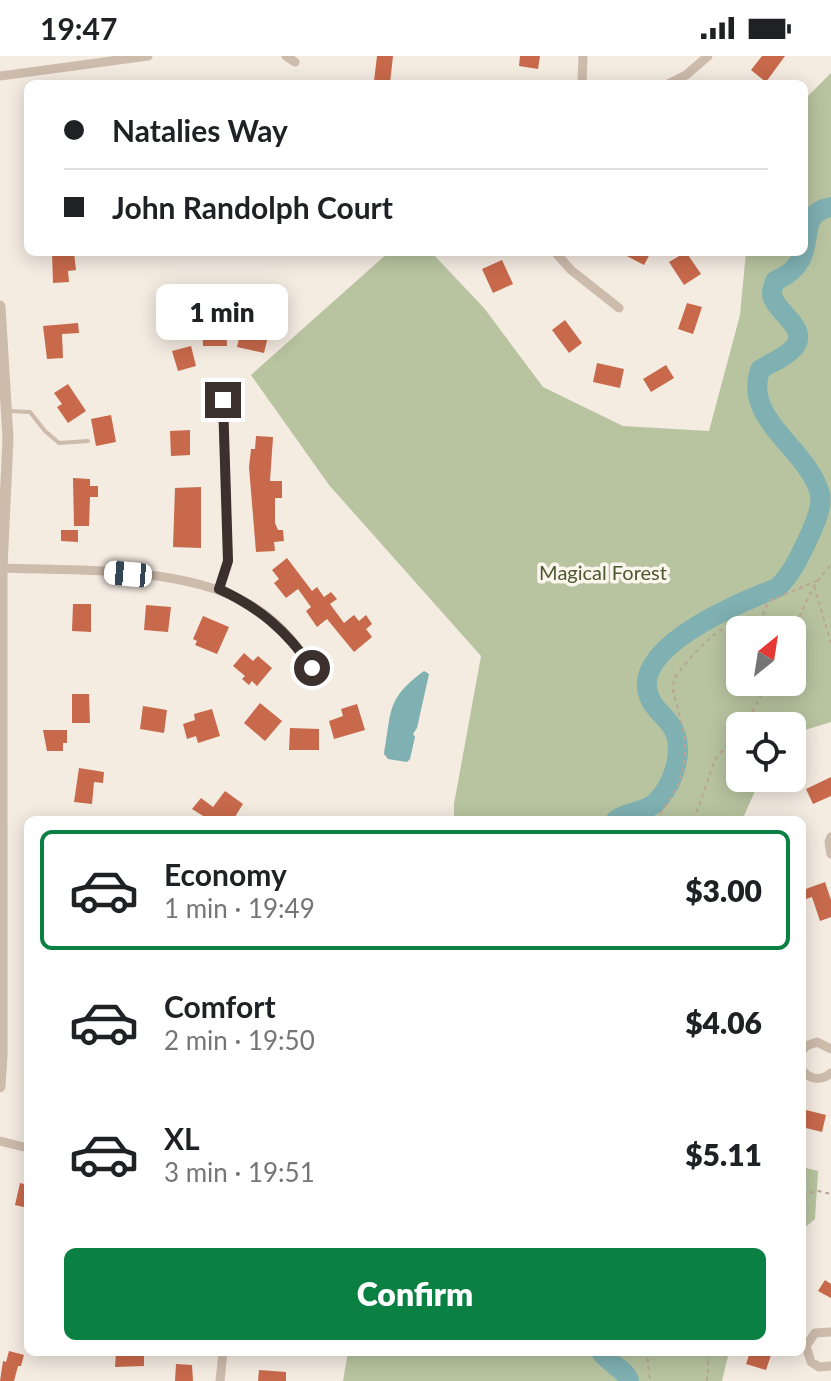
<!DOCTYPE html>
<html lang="en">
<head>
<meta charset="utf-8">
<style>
	:root { --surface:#fff; --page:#f6f6f6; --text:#202124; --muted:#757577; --line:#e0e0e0; --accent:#0b8043 }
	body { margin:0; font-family:Lato,sans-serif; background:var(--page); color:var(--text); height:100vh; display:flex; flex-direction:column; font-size:30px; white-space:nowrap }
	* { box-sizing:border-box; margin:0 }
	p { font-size:26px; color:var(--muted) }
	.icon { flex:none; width:44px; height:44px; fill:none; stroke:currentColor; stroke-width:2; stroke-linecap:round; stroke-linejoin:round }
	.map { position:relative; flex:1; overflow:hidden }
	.drawer { position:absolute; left:24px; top:760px; width:782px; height:540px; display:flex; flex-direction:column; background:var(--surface); border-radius:12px; box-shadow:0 4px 20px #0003 }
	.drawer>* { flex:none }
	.banner { position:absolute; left:24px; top:24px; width:784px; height:176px; border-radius:12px; box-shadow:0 4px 20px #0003; display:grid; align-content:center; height:176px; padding:0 40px; background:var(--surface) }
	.needle { width:52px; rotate:30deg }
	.fabs { position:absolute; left:726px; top:560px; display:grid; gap:16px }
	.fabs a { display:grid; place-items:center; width:80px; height:80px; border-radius:12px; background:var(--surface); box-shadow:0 4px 20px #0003; font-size:40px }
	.end { position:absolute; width:36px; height:36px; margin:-18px; border:10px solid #3b302b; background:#fff; box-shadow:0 0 0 4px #fff }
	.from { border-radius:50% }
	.bubble { position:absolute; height:56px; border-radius:12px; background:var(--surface); box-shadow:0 4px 20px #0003; font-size:26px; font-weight:800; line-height:56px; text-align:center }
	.car { position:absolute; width:24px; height:48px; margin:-24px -12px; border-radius:10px; box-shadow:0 0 6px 2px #0007; background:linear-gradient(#fff 24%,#345 0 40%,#fff 0 76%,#345 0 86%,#fff 0) }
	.banner b { display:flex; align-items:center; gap:28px; height:76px; font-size:30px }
	.banner b+b { border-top:2px solid var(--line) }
	.banner i { width:20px; height:20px; background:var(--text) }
	ul { padding:14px 0 0; list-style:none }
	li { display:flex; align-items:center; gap:24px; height:120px; margin:0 16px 12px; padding:0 24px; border:4px solid transparent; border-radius:12px }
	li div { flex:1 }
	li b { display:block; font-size:30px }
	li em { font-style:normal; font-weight:800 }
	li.current { border-color:var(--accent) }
	li>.icon { width:72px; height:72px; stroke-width:1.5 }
	.cta { display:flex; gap:16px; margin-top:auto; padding:16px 40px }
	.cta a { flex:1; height:92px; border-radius:12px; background:var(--accent); color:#fff; font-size:32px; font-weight:800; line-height:92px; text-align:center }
	.status { display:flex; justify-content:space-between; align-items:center; height:56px; padding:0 40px; background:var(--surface); direction:ltr }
	.status svg { height:22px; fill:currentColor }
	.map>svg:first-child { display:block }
</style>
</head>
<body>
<div class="status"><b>19:47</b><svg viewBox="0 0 49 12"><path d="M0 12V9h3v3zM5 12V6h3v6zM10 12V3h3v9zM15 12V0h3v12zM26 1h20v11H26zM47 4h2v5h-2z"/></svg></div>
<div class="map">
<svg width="831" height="1325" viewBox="0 0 831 1325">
	<rect width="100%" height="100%" fill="#f4ebe1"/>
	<!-- green -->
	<path fill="#b8c4a0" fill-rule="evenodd" d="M831,17v649l-39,12v-8h-52v52h21l-19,42h-288v-16l27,-148 -152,-171 -78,-110 138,-123h42l53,56 59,79 80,39 86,5 31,-116 6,-63h58v-152zM740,574h52v52h-52z
		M802,1111l16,4 -3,48 -13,11z
		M348,1296h381l-7,29h-379z"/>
	<!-- water -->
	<path fill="#7fb0b2" d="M424,615l5,3 -12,54 -4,6 2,3 -5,22 -3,3 -19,-3 -4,-5c8,-44 2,-55 40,-83z"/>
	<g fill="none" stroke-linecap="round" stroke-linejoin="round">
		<!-- river -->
		<path stroke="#7fb0b2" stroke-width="20" d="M616,764c12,-9 28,-7 39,-17 19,-18 32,-57 15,-79 -9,-12 -21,-19 -23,-36 -5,-46 96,-87 130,-100 14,-13 22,-30 30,-47 6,-13 16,-33 13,-47 -12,-46 -77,-73 -60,-124 9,-7 20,-10 28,-17 27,-20 -7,-37 -14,-53 -4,-6 -1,-13 1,-19 52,-22 13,-66 56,-74
			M601,1296c7,11 25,17 28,29"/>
	</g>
	<!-- building -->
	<path fill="#c8694b" d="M377,0h16l-3,27 -16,-2z
		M520,0h20l-2,13 -19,-3z
		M762,0h23l-19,26 -15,-12z
		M52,196l22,1 2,17 -8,1 1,11 -16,1z
		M619,196h32l-7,13z
		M686,196l15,22 -17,11 -15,-23z
		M502,204l11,24 -20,9 -11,-24z
		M687,247l15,4 -9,27 -15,-5z
		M565,264l17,23 -13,10 -17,-23z
		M78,267l1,10 -17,1 1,24 -16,1 -4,-33z
		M242,270l27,6 -5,21 -27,-6z
		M202,271h24l1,19h-24z
		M191,290l5,20 -18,5 -6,-20z
		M597,307l27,6 -4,19 -27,-6z
		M666,309l8,13 -23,14 -8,-13z
		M68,328l18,27 -18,12 -11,-16 5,-3 -8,-11z
		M111,359l5,27 -20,4 -5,-27z
		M190,374v25l-19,1 -1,-25z
		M256,380l17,1 -3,44h12v17h-7v25l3,7h5l1,11 -10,1 1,9 -19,1 -7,-85 2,-18h4z
		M73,422l17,1v7h8v11h-8l-1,29h-15z
		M201,431v61l-28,-1 2,-59z
		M61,474h17v12l-17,-1z
		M287,502l25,33 5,-4 7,10 7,-5 6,7 -7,5 14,19 10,-8 5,6 7,-6 6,9 -6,5 6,8 -18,15 -27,-33 -10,8 -11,-16 5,-4 -13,-18 -12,9 -12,-15 5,-4 -7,-9z
		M73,548h18v28l-19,-1z
		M146,549l25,2 -3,25 -24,-2z
		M203,560l26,11 -12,27 -22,-9 2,-4 -4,-2z
		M244,597l9,8 5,-5 14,12 -15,18 -5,-5 -3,4 -7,-6 3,-3 -12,-10z
		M72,638h17l1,29h-18z
		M260,647l22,18 -17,20 -21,-18z
		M357,648l8,26 -31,9 -5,-18 14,-5 -2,-7z
		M143,650l24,4 -3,23 -24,-4z
		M212,653l8,27 -22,7 -2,-7 -9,3 -4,-15 12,-4 -1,-6z
		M290,672l29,1v21h-30z
		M43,674h24v13h-4v8h-16z
		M79,712l25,4 -1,11 -9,-1 -2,22 -18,-2z
		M831,721v19l-18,8 -7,-15z
		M225,735l18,13 -10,16h-17l-6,-4 -2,3 -16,-10 9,-11 12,9z
		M825,826l6,18v17l-11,4 -8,-24 -6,2 -3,-9z
		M802,1053l24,6 -4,17 -20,-5z
		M20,1127l8,2v23l-13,-3z
		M825,1224l6,4v14l-13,-7z
		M9,1295l15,4 -3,11h-3l-4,15h-14l3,-20 3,1z
		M116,1296h28v14l-29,1z
		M750,1296h22l-6,18 -20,-6z
		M176,1308l16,1 1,16h-18z
		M259,1314l27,2v9h-28z"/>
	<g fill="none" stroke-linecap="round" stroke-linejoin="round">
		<!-- path -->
		<path stroke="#b9a596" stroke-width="2" stroke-dasharray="4 4" stroke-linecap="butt" d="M814,530l17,57
			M792,575l22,-45 17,-22
			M745,670l23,-44
			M655,764c29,-37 37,-60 24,-107 -3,-13 -9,-22 -4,-35 4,-9 37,-45 46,-48 13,-5 30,0 40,-13 4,-4 4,-11 8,-16l52,-22
			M694,764l21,-61 25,-28
			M802,1139l16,-4 13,3
			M644,1296l3,2 3,27
			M707,1325l2,-29"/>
		<!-- service -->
		<path stroke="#cdbbac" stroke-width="4" d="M9,355l21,1 15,19 14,12 29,-2"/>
		<!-- minor -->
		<path stroke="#cdbbac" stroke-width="9" d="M286,0l9,6
			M0,20l148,-20
			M582,28l1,-28
			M668,28l18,-9 22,-19
			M555,196l16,18 48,38
			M2,512c79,3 196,-3 261,45 21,15 35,34 49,55
			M219,533l9,-28 -5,-161
			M831,781l-2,5 2,12
			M802,995l4,-5 11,-4 14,7
			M802,1014c8,10 19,11 29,3
			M0,1085l28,7
			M831,1276l-16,1 -9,13 5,16 8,5 12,-1
			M220,1325l3,-29"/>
		<!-- tertiary -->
		<path stroke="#cdbbac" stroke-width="11" d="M0,250l8,132 -6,130v486l-2,33"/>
	</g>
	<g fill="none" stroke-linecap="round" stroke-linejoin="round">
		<!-- route -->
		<path stroke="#3b302b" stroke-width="10" d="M223,344l5,161 -9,28c41,19 68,42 93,79"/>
	</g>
	<g text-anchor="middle" stroke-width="7" stroke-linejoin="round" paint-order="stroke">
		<!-- park labels -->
		<g font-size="20" fill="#4a5a2e" stroke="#fbf5ee">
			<text x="603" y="524">Magical Forest</text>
		</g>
	</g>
</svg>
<div class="fabs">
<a><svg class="needle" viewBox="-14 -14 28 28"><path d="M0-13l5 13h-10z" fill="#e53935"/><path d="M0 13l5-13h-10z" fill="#757577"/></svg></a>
<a><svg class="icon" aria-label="locate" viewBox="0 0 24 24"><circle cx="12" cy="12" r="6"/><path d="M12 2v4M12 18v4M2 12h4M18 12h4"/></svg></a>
</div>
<i class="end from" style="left:312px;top:612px"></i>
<i class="end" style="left:223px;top:344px"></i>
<div class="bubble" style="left:156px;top:228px;width:132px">1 min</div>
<i class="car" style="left:128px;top:518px;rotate:275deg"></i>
<div class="banner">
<b><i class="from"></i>Natalies Way</b>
<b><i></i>John Randolph Court</b>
</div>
<section class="drawer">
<ul>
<li class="current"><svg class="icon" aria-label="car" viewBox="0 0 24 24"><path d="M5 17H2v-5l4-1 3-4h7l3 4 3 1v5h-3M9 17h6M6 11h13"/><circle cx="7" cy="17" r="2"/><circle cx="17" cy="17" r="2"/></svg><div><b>Economy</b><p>1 min · 19:49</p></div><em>$3.00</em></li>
<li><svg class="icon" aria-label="car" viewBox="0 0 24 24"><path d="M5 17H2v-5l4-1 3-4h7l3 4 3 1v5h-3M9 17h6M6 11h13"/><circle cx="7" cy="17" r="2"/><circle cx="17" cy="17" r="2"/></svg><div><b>Comfort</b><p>2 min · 19:50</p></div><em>$4.06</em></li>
<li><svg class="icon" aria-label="car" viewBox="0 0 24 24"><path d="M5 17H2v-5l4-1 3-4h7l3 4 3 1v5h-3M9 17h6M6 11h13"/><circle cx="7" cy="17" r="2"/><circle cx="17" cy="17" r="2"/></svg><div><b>XL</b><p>3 min · 19:51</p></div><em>$5.11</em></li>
</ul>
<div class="cta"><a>Confirm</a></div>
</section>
</div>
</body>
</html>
